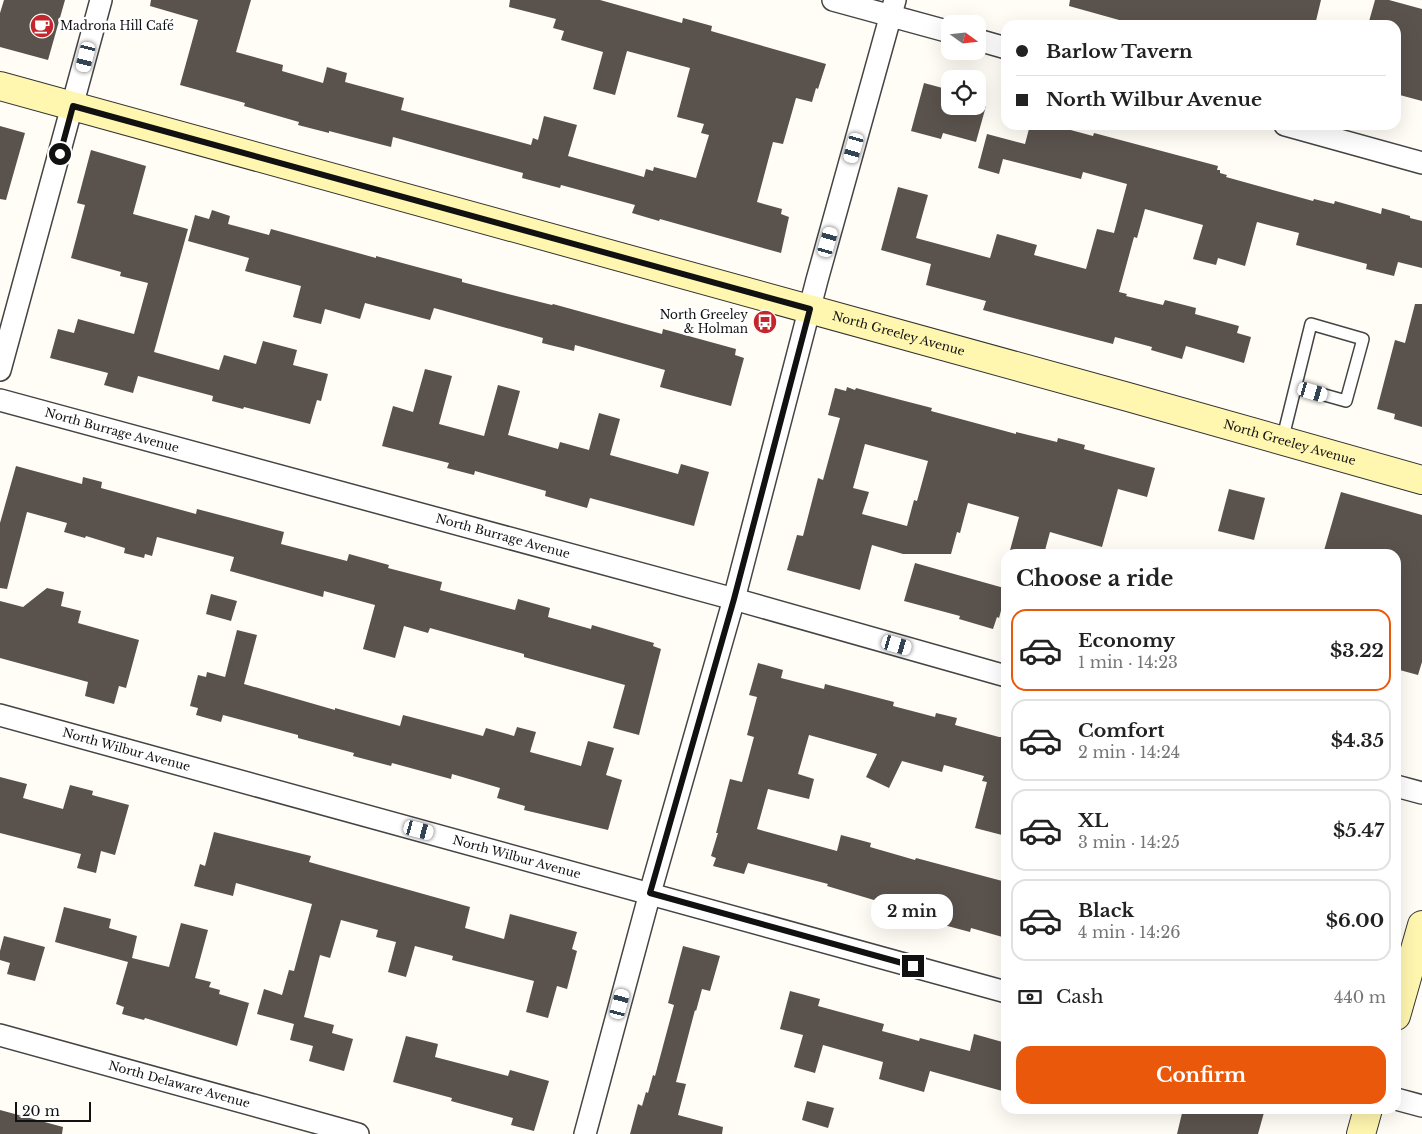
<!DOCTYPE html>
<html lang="en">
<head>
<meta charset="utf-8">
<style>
	:root { --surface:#fff; --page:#f6f6f6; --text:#222; --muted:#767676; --line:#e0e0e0; --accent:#ea580c }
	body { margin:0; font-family:"Libre Baskerville",serif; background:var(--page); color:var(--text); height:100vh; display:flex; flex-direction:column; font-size:19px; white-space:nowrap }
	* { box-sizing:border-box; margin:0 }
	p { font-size:16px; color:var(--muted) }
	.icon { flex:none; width:28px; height:28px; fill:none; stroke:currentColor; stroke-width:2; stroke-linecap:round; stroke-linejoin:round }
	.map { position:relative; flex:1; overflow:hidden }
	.drawer { position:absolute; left:1001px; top:549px; width:400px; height:565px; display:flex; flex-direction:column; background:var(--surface); border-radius:15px; box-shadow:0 5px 20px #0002 }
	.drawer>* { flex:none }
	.top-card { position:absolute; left:1001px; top:20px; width:400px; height:110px; border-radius:15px; box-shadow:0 5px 20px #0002; display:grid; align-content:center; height:110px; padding:0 15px; background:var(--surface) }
	.needle { width:32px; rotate:105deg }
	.tools { position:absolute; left:941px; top:15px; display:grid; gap:10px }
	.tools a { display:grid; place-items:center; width:45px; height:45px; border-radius:10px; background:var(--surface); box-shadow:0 5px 20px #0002; font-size:25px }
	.scale { position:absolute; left:15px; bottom:12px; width:76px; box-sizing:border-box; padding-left:5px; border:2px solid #111; border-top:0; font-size:14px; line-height:18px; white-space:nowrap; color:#111; -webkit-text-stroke:4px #fff; paint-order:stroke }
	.end { position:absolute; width:22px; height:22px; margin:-11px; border:6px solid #111; background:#fff; box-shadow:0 0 0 2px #fff }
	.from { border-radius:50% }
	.bubble { position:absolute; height:35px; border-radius:15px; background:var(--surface); box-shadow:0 5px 20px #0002; font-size:16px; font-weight:800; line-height:35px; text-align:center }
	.car { position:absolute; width:15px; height:30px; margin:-15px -8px; border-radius:6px; box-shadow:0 0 4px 1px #0007; background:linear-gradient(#fff 24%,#345 0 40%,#fff 0 76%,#345 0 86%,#fff 0) }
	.top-card b { display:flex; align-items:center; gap:18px; height:48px; font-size:19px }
	.top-card b+b { border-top:1px solid var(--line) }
	.top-card i { width:12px; height:12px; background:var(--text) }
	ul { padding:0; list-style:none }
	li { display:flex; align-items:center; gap:15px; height:82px; margin:0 10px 8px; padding:0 5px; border:2px solid var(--line); border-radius:15px }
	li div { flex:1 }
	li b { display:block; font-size:19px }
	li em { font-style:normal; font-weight:800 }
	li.current { border-color:var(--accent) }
	li>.icon { width:45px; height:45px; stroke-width:1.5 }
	h2 { padding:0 15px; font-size:22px; line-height:60px }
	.pay { display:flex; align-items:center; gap:12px; height:55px; padding:0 15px; font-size:19px }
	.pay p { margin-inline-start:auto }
	.action { display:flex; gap:10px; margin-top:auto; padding:10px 15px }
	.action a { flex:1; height:58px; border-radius:15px; background:var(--accent); color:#fff; font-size:20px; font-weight:800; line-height:58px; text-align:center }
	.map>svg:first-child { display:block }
</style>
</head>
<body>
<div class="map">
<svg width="1422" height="1134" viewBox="0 0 1422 1134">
	<rect width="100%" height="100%" fill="#fffdf5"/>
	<!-- building -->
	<path fill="#5a524d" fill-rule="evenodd" d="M4,0h61l-17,60 -48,-13v-34z
		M151,0h100l-15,52 47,13 -1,6 41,12 4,-16 20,6 -2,9 59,16 -3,12 130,35 2,-7 5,2 6,-24 33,9 -9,31 76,21 2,-8 7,2 1,-4 42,11 13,-43 -8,-2 3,-9 -27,-7 13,-49 -63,-17 -12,44 -22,-6 10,-37 -42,-12 3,-9 -11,-3 3,-9 -47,-12 1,-7h90l82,23 1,-5 29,8 -1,5 115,33 -8,25 -2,-1 -4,14 -16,-4 -13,46 -10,-2 -16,60 25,7 -1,5 8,3 -8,36 -121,-34 -1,2 -27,-8 3,-8 -74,-20 -1,3 -38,-10 1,-5 -62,-17 -68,-19 -2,10 -62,-16v2l-31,-8 1,-3 -55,-16 1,-3 -65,-18 18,-65 -48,-14z
		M1070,0h251l-6,25h-178l-68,-19z
		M1375,0h14l33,9v92l-26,-7v-69h-28z
		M924,83l26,7v16h36l-10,36 -33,-9 -2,6 -30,-8z
		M1030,125h22l41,11 1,-3 124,33 -1,4h3v3l7,2 -1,2 87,24 1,-2 20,5 1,-3 46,13 1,-6 28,8v2l12,3v47l-24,-6 -4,14 -28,-7 1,-5 -71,-19 3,-12 -42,-11 -12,44 -27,-8 -2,7 -23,-6 10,-34 -58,-16 -8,29 -3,-1 -15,55 8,2 -1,2 37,9 2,-5 31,8 -1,6 44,12 -2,7 14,4 -7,26 -58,-17 -4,13 -31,-9 1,-3 -37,-10 -2,7 -130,-34 3,-9 -60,-16 5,-21 -50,-14 17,-63 30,8 -12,43 74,20 7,-24 40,11 -3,10 52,14 11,-40 17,4 13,-49 -44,-12 -2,7 -78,-20 -4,15 -21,-6 9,-34 38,10z
		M0,126l25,7 -19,67 -6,-1z
		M91,150l55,16 -13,48 55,15 -34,123 65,18 5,-15 32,9 7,-23 34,9 -4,15 35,9 -7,27 -4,-1 -7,24 -66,-17 -1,2 -31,-8 1,-5 -75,-20 -5,17 -29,-8 4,-12 -58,-15 8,-29 16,4 4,-14 56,15 14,-51 -28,-7 1,-4 -50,-14 14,-53 -8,-2z
		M212,210l18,6 -2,8 41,11 2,-6 105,29v-2l86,23v3l46,12 44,11 1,-1 109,30 1,-5 73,20 -1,6 9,3 -13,48 -71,-19 5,-17 -90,-25 -1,6 -32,-8 1,-5 -109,-30 -4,12 -65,-17 -5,16 -35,-10 -4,15 -28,-7 8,-31 -56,-15 4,-13 -61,-17 7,-26 14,4z
		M1415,304h7v123l-28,-8 1,-5 -18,-5 18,-69 10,3z
		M425,369l27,7 -13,48 45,12 14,-51 22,6 -12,44 50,14 2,-7 29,8 10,-37 21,6 -10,36 68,19 3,-10 28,8 -15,54 -104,-28 -3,10 -42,-12 1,-5 -71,-20 -1,4 -27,-7 2,-5 -67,-17 11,-40 20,6z
		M847,387l8,3 1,-2 45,12 31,8 -1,3 85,23v-2l41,10 1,-4 27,7 -1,4 71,19 -8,29 -29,-8 -16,58 -52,-15 -6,22h-35l10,-37 -51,-14 -8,30 -3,-1 -6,22h-48l-31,-9 -12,45 -73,-20 10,-35 6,1 15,-58 5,2 17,-62 -12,-3 7,-27 11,3zM865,444l63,17 -11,40 -3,-1 -7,26 -45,-12 7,-22 -16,-4z
		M16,466l66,18 1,-7 19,5 -1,6 95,26 1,-5 87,23 -3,12 66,17 2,-7 40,11 -1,3 54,14 -2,8 75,20 3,-11 32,9 -2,9 43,12 1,-4 62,18 -1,3 8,3 -22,86 -26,-7 12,-43 -101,-28v-3l-94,-26 -2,5 -24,-7 -9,32 -32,-9 12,-44 -51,-14 -1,6 -93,-26 4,-14 -77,-20 -5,19 -7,-2 -1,4 -20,-5 1,-5 -39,-12 -1,2 -21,-6 3,-9 -40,-11 -20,77 -7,-1v-65z
		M1229,489l36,9 -11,42 -36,-9z
		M1341,492l81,23v147l-4,13 -22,-6v-115h-73z
		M915,563l89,25 -2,8h3l-6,22 -2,-1 -4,12 -34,-10 1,-3 -56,-15z
		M47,588l17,4 -3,14 20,5 -3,12 61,17 -13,48 -7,-2 -5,18 -29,-8 3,-14 -88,-24v-57l23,6z
		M211,594l26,7 -6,20 -25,-7z
		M237,630l20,5 -13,49 91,26v-2l65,18 3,-11 80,21 3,-8 28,8 3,-9 19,5 -6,20 51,14 7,-25 26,7 -8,27 16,5 -14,50 -84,-20 1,-4 -28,-8 3,-10 -48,-14 -1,5 -59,-16 -1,3 -38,-10 1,-3 -56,-15v-3l-75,-20 -2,7 -25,-7 2,-7 -8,-2 8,-31 8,2 1,-5 18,5z
		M758,663l25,7 -2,8 43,11 1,-5 69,18 -1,4 42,11 1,-4 21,5 -2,7 44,12h7v99l-31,-8 12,-46 -5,-1 2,-5 -40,-11 -2,7 -40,-11 -13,27 -23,-11 11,-23 -68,-19 -11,39 16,5 -5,20 -41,-10 -11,40 80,22 4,-16 30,8 -1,4 45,13 1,-2 90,24v56l-35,-10 -1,4 -30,-8 1,-4 -114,-34 1,-2 -80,-21 -4,11 -31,-8 3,-8 -5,-2 7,-23h-2l14,-54 12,3 12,-45 -7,-2 10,-38 -8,-2z
		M0,777l27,7 -4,14 40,11 7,-24 23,6 -1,4 37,10 -14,50 -14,-4 -5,22 -19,-5 4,-14 -81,-21z
		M214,832l97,24 -2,6 161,45 -5,21 39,11 6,-25 67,18 -5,17 5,2 -10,38 -10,-3 -9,32 -22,-6 8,-31 -82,-21 1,-4 -38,-10 -9,31 -18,-5 8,-30 -20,-5 2,-7 -37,-10 -11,38 -10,-3 -16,62 30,8 -2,8 21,6 -9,32 -35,-10 4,-15 -23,-6 4,-16 -37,-10 7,-25 18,6 7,-25 5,1 18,-67 -76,-21 -3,13 -39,-10 6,-22 5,2z
		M64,907l47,12 -2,9 28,8 -5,22 37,9 12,-44 27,7 -13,48 16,4 -2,5 11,3 -1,4 30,9 -12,43 -92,-28 -1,2 -22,-6 2,-7 -8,-3 12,-42 -73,-20z
		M4,936l41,11 -10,34 -28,-7 3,-11 -10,-3v-9z
		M683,946l37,10 -10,35 -8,-2 -6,22 -1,-1 -19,72 10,2 -8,31 45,12 -1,7h-92l8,-30 4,2 4,-14 2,1 5,-18 2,1 19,-71 -6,-2z
		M790,991l30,8 -2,7 66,18 -2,7 37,10 1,-3 50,13 4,-17 32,9v49l-76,-21 -6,21 -45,-13 4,-17 -60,-17 -8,28 -21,-6 9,-32 -23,-6z
		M406,1036l32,8 -3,13 73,19 2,-6 39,11 -15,50 -23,-6 2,-7 -62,-17 1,-3 -59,-16z
		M807,1101l27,7 -6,20 -26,-8z
		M1183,1109h82l-7,25h-81z
		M0,1110l63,17 -1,7h-62z"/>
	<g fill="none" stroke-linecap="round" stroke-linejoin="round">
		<!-- lane casing -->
		<g stroke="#444" stroke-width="14">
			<path id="lane" d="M1282,441l29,-117 52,15 -17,62 -50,-14"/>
		</g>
		<!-- street casing -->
		<g stroke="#444" stroke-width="24">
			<g id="street">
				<path d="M833,0l117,32"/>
				<path d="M978,40l28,8"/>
				<path d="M1285,125l137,38"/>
				<path d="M0,370l101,-370"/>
				<path id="s1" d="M0,400l734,199 272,77"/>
				<path id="s2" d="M0,715l1006,277"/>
				<path d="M1396,786l26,7"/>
				<path id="s3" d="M0,1035l358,99"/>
				<path d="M1396,1099l26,7"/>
				<path d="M585,1134l65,-241 84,-294 83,-319 78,-280"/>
			</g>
		</g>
		<!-- secondary casing -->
		<g stroke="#333" stroke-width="30">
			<g id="secondary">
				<path id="s4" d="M0,86l1128,311 294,83"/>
				<path d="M1396,1016l26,-91"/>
				<path d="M1361,1134l7,-25"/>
			</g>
		</g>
		<!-- lane -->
		<use href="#lane" stroke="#fff" stroke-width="11"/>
		<!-- street -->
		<use href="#street" stroke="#fff" stroke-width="21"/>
		<!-- secondary -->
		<use href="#secondary" stroke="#fff6b0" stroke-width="28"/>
	</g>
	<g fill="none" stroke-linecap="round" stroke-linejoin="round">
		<!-- route -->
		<path stroke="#111" stroke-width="6" d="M60,154l13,-48 737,203 -76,290 -84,294 263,73"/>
	</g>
	<!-- icons -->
	<defs>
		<g id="cafe-disc" transform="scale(1.25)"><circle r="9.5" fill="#c4262e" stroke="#fff"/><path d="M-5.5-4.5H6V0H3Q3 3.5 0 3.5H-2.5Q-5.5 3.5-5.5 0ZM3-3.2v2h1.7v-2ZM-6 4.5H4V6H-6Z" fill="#fff"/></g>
		<g id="bus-disc" transform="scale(1.25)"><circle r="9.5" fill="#c4262e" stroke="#fff"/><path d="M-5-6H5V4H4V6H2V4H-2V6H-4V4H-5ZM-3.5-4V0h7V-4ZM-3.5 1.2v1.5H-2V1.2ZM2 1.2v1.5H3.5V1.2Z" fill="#fff"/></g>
	</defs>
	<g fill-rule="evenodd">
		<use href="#cafe-disc" x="42" y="26"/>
		<use href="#bus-disc" x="765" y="322"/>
	</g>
	<g text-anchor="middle" stroke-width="5" stroke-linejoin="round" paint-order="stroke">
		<!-- poi labels -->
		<g font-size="12" fill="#111" stroke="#fff" text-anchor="start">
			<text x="60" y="30">Madrona Hill Café</text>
			<text x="748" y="319" text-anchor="end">North Greeley<tspan x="748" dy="14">&amp; Holman</tspan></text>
		</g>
		<!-- street labels -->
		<g font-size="12" fill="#111" stroke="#fff">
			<text dy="4" stroke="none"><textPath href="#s4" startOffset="932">North Greeley Avenue</textPath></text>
			<text dy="4" stroke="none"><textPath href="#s1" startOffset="116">North Burrage Avenue</textPath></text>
			<text dy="4" stroke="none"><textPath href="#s4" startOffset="1338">North Greeley Avenue</textPath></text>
			<text dy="4" stroke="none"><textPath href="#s1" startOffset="521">North Burrage Avenue</textPath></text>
			<text dy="4" stroke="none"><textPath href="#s2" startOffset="131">North Wilbur Avenue</textPath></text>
			<text dy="4" stroke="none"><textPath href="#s2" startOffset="536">North Wilbur Avenue</textPath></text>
			<text dy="4" stroke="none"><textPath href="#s3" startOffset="186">North Delaware Avenue</textPath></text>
		</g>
	</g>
</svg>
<div class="tools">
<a><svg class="needle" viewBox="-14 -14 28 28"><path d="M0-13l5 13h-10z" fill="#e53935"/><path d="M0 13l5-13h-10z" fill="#767676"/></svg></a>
<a><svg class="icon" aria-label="locate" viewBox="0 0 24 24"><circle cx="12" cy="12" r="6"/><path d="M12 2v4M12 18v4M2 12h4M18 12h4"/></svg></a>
</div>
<div class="scale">20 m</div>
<i class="end from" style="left:60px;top:154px"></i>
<i class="end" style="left:913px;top:966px"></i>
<div class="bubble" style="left:871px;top:894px;width:82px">2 min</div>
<i class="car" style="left:86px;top:57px;rotate:194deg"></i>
<i class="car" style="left:854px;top:148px;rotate:196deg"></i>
<i class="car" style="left:828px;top:242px;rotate:16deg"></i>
<i class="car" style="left:1313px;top:392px;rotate:106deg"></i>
<i class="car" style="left:897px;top:645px;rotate:106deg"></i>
<i class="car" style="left:419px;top:830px;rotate:105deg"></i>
<i class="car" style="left:620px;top:1004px;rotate:15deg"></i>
<div class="top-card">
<b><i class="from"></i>Barlow Tavern</b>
<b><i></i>North Wilbur Avenue</b>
</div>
<section class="drawer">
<h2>Choose a ride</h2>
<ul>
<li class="current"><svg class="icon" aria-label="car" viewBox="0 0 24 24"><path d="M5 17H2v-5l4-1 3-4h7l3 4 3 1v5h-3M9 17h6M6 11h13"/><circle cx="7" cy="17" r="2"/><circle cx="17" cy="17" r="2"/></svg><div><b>Economy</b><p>1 min · 14:23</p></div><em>$3.22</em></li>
<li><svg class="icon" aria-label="car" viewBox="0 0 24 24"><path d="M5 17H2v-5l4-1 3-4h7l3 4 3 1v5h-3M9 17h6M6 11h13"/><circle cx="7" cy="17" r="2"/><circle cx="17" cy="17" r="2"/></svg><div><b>Comfort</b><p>2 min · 14:24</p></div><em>$4.35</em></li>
<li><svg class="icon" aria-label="car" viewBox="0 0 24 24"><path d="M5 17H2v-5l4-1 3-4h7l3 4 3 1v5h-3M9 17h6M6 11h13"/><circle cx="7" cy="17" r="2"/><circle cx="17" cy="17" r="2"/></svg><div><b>XL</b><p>3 min · 14:25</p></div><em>$5.47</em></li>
<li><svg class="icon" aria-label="car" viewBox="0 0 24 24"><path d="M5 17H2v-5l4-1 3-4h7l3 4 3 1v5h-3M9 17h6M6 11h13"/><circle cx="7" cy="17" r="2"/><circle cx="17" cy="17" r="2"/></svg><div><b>Black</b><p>4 min · 14:26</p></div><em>$6.00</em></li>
</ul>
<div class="pay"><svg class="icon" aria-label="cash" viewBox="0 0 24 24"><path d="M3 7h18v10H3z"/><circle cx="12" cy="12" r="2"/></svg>Cash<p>440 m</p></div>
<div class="action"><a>Confirm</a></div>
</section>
</div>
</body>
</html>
